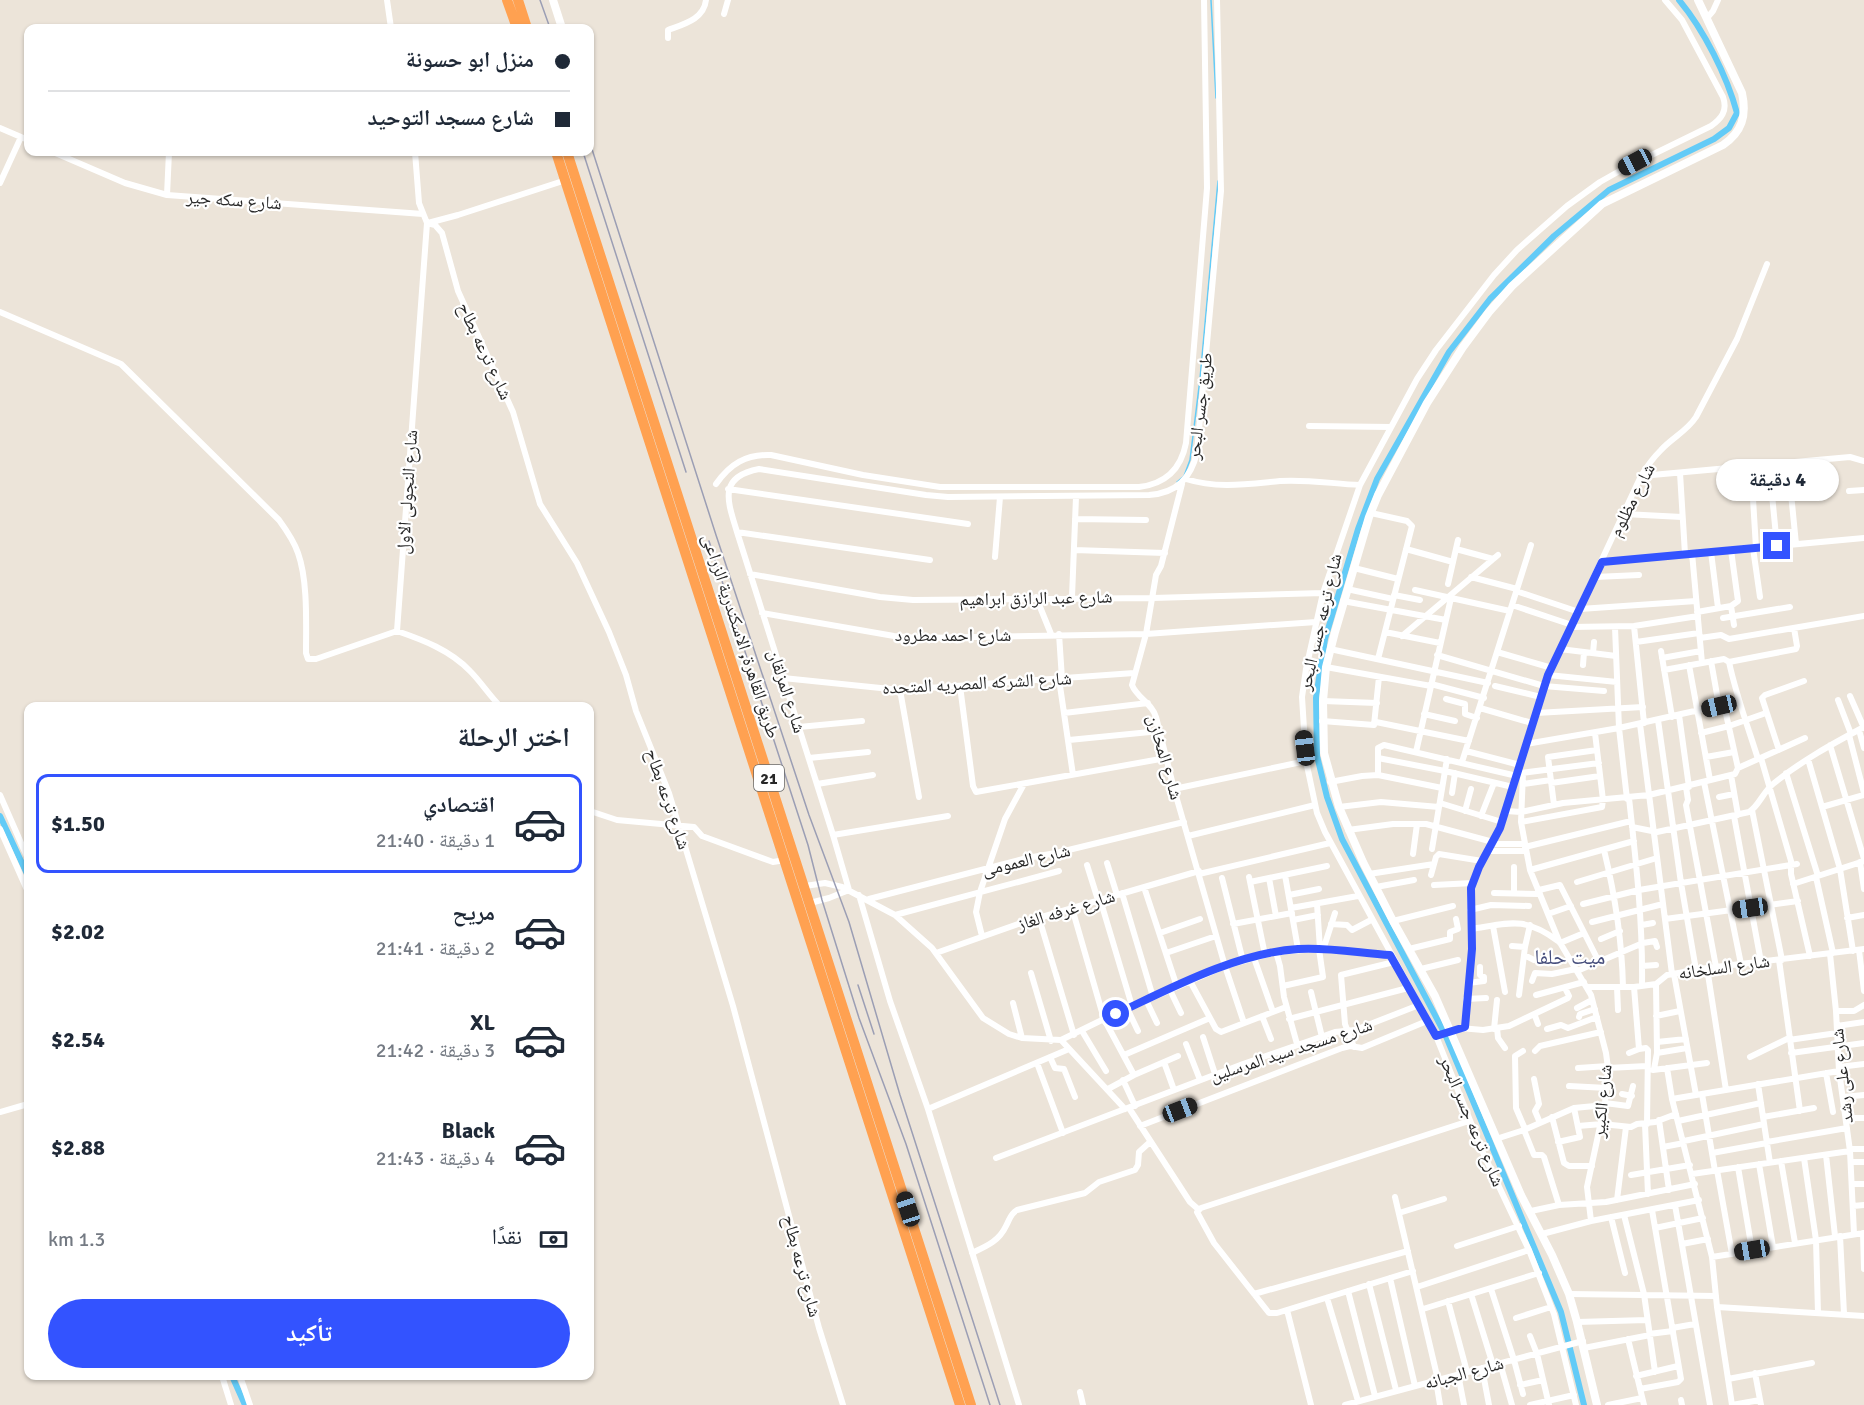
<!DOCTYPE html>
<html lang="ar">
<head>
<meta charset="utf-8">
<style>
	:root { --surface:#fff; --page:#f2f2f3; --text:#1f2937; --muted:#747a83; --line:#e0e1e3; --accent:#3353ff }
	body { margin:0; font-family:Signika,"Noto Naskh Arabic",sans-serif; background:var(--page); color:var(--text); direction:rtl; height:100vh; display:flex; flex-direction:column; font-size:22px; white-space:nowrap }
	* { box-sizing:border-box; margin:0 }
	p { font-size:20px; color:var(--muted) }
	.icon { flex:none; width:33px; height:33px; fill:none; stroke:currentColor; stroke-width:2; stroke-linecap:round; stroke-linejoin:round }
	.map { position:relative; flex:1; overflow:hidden; direction:ltr }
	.panel { position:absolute; left:24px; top:702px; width:570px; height:678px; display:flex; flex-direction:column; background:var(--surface); border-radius:12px; box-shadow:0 2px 4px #0004; direction:rtl }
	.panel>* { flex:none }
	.banner { position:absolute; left:24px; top:24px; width:570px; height:132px; border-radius:12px; box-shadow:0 2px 4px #0004; direction:rtl; display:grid; align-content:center; height:132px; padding:0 24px; background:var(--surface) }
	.end { position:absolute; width:27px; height:27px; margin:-14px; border:8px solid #3353ff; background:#fff; box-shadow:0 0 0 3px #fff }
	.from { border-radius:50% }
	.bubble { position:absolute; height:42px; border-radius:21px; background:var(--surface); box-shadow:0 2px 4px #0004; font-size:20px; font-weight:700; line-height:42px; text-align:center; direction:rtl }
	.car { position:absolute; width:18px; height:36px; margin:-18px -9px; border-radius:8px; box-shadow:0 0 4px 2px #0007; background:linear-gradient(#222 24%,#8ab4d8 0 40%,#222 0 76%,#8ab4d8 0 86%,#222 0) }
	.banner b { display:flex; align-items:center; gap:21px; height:57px; font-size:22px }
	.banner b+b { border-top:2px solid var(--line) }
	.banner i { width:15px; height:15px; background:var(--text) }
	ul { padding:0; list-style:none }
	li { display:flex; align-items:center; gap:18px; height:99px; margin:0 12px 9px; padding:0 12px; border:3px solid transparent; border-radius:12px }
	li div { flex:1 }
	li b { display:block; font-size:22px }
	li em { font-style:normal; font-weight:700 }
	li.selected { border-color:var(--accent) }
	li>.icon { width:54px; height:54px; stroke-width:1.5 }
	h2 { padding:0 24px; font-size:27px; line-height:72px }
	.pay { display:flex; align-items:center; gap:15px; height:66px; padding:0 24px; font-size:22px }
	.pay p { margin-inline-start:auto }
	.action { display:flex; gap:12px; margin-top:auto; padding:12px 24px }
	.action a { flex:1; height:69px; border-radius:36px; background:var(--accent); color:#fff; font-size:24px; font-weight:700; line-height:69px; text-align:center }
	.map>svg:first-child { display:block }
</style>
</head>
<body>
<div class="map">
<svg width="1864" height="1405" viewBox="0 0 1864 1405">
	<rect width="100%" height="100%" fill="#ece4d9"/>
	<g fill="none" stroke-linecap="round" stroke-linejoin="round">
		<!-- stream -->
		<path stroke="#63cbf7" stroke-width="1.5" d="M1211,0l5,98
			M1177,482l7,-6 6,-16 10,-81 18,-198"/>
		<!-- canal -->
		<path stroke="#63cbf7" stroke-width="6" d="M0,816l28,60
			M232,1376l13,29
			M1584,1405l-23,-93 -116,-278 -103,-195 -15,-42 -10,-41 -1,-58 9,-59 33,-110 19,-50 72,-127 41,-53 64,-63 55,-46 105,-51 15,-11 8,-15c-10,-37 -33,-83 -58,-113"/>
		<!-- street -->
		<path stroke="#fff" stroke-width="6" d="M387,0l4,28
			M724,14l4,-14
			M1707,18l6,-7 5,-11
			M668,38v-8c16,-6 36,-11 38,-30
			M0,128l28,12
			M53,152l72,31 42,12 256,19
			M415,152l4,51 8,20
			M0,183l21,-46
			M167,195l2,-43
			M427,223l8,2 7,8 16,58 55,121 27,92 37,59 32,69 17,43 10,36 33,82 64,213 86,322 24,77
			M428,223l30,-8 108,-35
			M0,312l121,52 158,156c8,11 15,21 19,33 10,28 8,70 8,100l2,6h8l81,-28
			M1309,426l82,1
			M1788,463l8,81
			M1769,464l8,82
			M1751,466l5,82
			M1680,473l5,81
			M1641,476l209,-19 14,4
			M1186,479c31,10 62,5 94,2 26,-2 54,3 80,4
			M716,484c14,-20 30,-30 55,-29l92,20 77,12h199c26,-3 42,-18 47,-44l21,-255 -3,-188
			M1182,484l-21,82 -5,9 -10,59 -14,51c5,13 20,18 24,32l18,72 51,177 19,57
			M728,489l240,35
			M1849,491l15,-1
			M1371,513l36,8 5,5 -34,133
			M1624,514l58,3
			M1075,519l71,1
			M737,532l193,28
			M1753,548l7,49
			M1406,549l47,13
			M1456,549l37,10
			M1074,550l91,3
			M1711,552l7,56
			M1692,553l10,110
			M995,557l5,-60
			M1602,562l262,-24
			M1354,568l44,11
			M750,574l130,23 33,3 240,-2 170,-5
			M1471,577l46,12
			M1595,577l44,-2
			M1448,584l10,-44
			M1347,589l46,10
			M1415,590l95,21
			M1516,591l63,21
			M1394,595l26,5
			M1036,597l15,37
			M1072,597l4,-100
			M1343,601l103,19
			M1512,605l60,20
			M1731,606l3,19
			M1580,609l116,-8
			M1697,612l34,-6 7,-5 -7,-51
			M762,613l132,23 24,2 228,-4 170,-12
			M1723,618l67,-11
			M1634,626l10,97
			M1571,627l63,-1 64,-10
			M1615,627l4,101 8,71
			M397,631l30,-408
			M397,631c26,9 53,19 73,40 11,11 19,24 30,35
			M1385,632l55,11
			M1059,634l3,45
			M1402,636l96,-81
			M1700,638l21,-3 8,4 135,-23
			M1636,642l63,-9
			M1330,649l158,34
			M1560,649l56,7
			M1661,651l11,66
			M1497,652l55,16
			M1593,653l1,-11
			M1437,655l107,31 60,5
			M1662,658l39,-7
			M1711,661l8,45
			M1729,662c7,33 19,65 29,97
			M1729,662l67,-13 1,-3 -3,-18
			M1583,665l1,-13
			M1689,665l21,115
			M1326,667l105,19
			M1664,670l60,-11 5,3
			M1548,675l69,7
			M783,678l117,12 234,-17
			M1059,679l14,96
			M1431,684l53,14
			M960,686l13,100 3,6 190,-34
			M1495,686l46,11
			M900,690l19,107
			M1850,696l14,32
			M1446,699l19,5v10l12,4
			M1838,700l13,34
			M1323,701l54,2
			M1480,708l52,15
			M1064,713l84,-10
			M1536,713l107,-6
			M1424,714l31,7
			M1679,715l10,72
			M1658,720l23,163 15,87
			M1322,721l52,4 5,-48
			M1376,722l93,19
			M1640,724l32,250
			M799,727l63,-6
			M1859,730l5,18
			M1701,733l28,-7 37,-13
			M1849,735l15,58
			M1069,740l91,-9
			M1526,744l93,-16 120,-27
			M1830,745l34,114
			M1779,750l-17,-52 3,-3 39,-14
			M1466,751l54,14
			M1416,752l35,-154
			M1706,757l28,-5
			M809,758l59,-6
			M1378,758l67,13 68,16
			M1761,758l30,103v13l19,82
			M1808,759l32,110 13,82
			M1462,762l69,-217
			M1738,768l67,-30
			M1521,773l78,-10
			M1523,773l-2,49 9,48 29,71 32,54 15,58 2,15 -3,35 -18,84 4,34
			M1786,773l32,103
			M1378,775v-27l6,-3 133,31
			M1731,775l7,40
			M1330,782l32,-6 16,-1 64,13
			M1704,782l37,182
			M1551,783l49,-7
			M817,784l56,-9
			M1523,784l28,-4
			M1686,787l2,13 -2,5 30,162
			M1174,789l132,-28
			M1452,793l3,-20
			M0,795l28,64
			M1719,797l15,-3
			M1629,798c7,63 14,125 13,188
			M1440,803l62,19
			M1554,805l-6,-48 49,-7
			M1339,807l42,-5 58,5
			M1822,807l42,-12
			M1752,810l30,150
			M590,811l27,9 77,7 8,9 71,26 12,-2
			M1465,811l6,-22
			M1506,811l15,1 42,-9 86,-8 86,-21 3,-6 -14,-63
			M1481,816l13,-33
			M1734,816l27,146
			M1521,822l81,-15 1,-7 -8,-67
			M1632,827l25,5 92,-20c10,-6 14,-20 24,-28 28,-23 59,-40 91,-57
			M0,829l28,63
			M1348,830l45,-6h33l67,18
			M833,835l115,-19
			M1188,836l127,-31
			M1492,844h32
			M1525,847l106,-26
			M1432,849l15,-90
			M1604,850c11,45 18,91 19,137
			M1488,851h38
			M1413,854l4,-30
			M1860,862l4,27
			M1107,863l10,32
			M1087,865l11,35
			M1514,867v26
			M1530,870l104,-29
			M1199,874l131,-31
			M1369,874l65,-10
			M1285,875l13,74
			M1431,875l5,-18 3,-3 43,7
			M1249,877l16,78
			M1816,877l17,76
			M1222,878l21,83
			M1269,878l7,38
			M1250,882l77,-16
			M1577,882l80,-24
			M1793,884l71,-23
			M1434,885l39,-2
			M805,886l20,-3 17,4 53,28 37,33 51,70 26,16 13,4 39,2 43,-21 121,-53 51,-14 43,-3 71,6
			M1144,887l33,100
			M1376,887l38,-7
			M849,890l-16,-55 -96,-303c-9,-30 -20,-55 22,-63l167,26 22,2 201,-2c28,-2 42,-17 48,-43l24,-261 -4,-191
			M1539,890l21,-5 39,77
			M1122,893l31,104
			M1494,893l46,1
			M859,895l31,106 38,108 91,296
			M1289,895l30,-6
			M869,899l158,-41 29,-5 128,-31
			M1100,899l32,107
			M810,903l19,-5 20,-8
			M1317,904l3,45
			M1583,904l56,-14 158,-26
			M1072,908l32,111 30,56
			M1291,908l67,-12
			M1470,910l21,-5 38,1
			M1548,914l23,-8
			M895,915l164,-44
			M1039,918l35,117
			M1847,918l17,-3
			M1665,919l133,-18
			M1293,920l25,-5
			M1393,921l60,-15
			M1592,922l71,-18
			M1233,924l59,-11
			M1331,924l16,1 5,5 19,-10
			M1642,925l11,-2
			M1493,926l12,66
			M1471,929c39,-6 53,-13 87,12
			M1160,933l40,-14
			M982,936l-6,-24 4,-20 25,-73 19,-35
			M1601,939l19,-8
			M1560,943l24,-10
			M1512,946l13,1
			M1409,949l41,-10v-7l8,-3 -2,-10
			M1323,950l12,-37
			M1859,950l5,41
			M1276,952l4,14 4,31 13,47
			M936,953l82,-29 181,-53
			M1166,953l50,-17
			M1830,954l6,57 3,60 11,80 4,83
			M1524,955l10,5
			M1254,958l19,54
			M1779,960l21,151
			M1642,966l14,-1
			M1707,968l19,122
			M1421,969l37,-9
			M1577,971l66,-28 12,-2 2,6
			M1031,973l20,68
			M1674,974l22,121
			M1190,981l26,48 5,3 65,-25
			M1532,981l3,-8 17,1 24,-5
			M1468,983l16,-2v-4l-4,-2v-8
			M1283,986l40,-9 -4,-28
			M1587,987h47l22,-3 11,-9 40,-7 157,-19
			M1617,987l1,23
			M1170,990l11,23
			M1311,992l11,45
			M1519,995l6,-48 5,-22
			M1536,995l48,-13
			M1466,999l20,-1
			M1146,1000l11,23
			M1013,1003l9,35
			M1127,1008l11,23
			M1577,1008l15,-8
			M1836,1011h18l10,-6
			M1262,1016l9,23
			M1535,1016l3,8
			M1656,1016l24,-5
			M1579,1017l1,-3 15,-5
			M1289,1019l119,-31
			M1837,1026l27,-4
			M1465,1027l7,-78 -2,-51 4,-20 26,-50 48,-153 93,-199c6,-10 12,-18 20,-26 11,-12 26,-19 35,-33l41,-78 30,-75
			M1497,1028l1,10 7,10
			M1494,1029l3,-29
			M1547,1029l14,-4 7,3 29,-11
			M1082,1031l24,40
			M1436,1036l24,-8 23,2 26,-4 59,-28 1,-2 -4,-8
			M1203,1037l12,37
			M1061,1040l64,69
			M1789,1040l48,-7
			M1657,1042l29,-3
			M1186,1044l14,36
			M1354,1047l-9,-23 -4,-49 53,-13
			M1639,1049l7,-1 2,2 -1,74
			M1523,1051l-8,5 1,52 9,21
			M1535,1051l5,-5 61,-14
			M1629,1053l10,-4 -5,-62
			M1657,1053l30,-5
			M1791,1053l73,-10
			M1124,1055l86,-37
			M1050,1057l5,11 9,1 11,28
			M1750,1057l39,-19
			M1164,1062l10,28
			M1037,1063l26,70
			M1839,1067l25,-3
			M1578,1068l30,-2
			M1608,1068l39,-2
			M1667,1068l5,31 40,158 5,50 15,98
			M1654,1069l3,-16 -1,-69
			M1653,1070l54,-7
			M1826,1073l7,39
			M1534,1079l5,25 -4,7 5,12
			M1123,1080l12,26
			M1758,1084l12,79
			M1569,1086l38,2
			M1108,1089l26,-14 44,-19
			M1622,1094l10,2
			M1702,1094l13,77
			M1843,1097l21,-2
			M1672,1099l167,-28
			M1605,1103l23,3 5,-20
			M1129,1108l61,94 8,7
			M928,1109l141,-60
			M0,1112l28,-8
			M1552,1117l12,46 5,3h23
			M1763,1117l51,-9
			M1846,1118h18
			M1659,1120l10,70
			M1678,1121l83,-18
			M1645,1124l3,70
			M1140,1126l202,-78 8,-2 12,2 65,-27
			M1578,1126l24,-2 29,3 6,-3 18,-2 21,-8
			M1524,1130l10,25h8l2,2 15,48
			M1496,1139l28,-9 50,-22 31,-3
			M1684,1141l80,-17
			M1558,1142l22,-5 -6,-29
			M1767,1142l80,-14
			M1663,1147l21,-4
			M1850,1149h14
			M1712,1153l55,-10
			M1826,1155l9,81
			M996,1158l247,-94 92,-32 20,-2 64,-25
			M1804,1158l12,82 2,73
			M1781,1161l14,82
			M1851,1162h13
			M1759,1164l14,83
			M1738,1167l14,83
			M1717,1170l15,84
			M1692,1174l158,-23
			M1631,1175l59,-10
			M1852,1184h12
			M1395,1197l43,183
			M1617,1200l9,-73
			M1675,1205l35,200
			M1853,1206l11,-1
			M1531,1211l28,-6 47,-3 89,-18
			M1399,1213l45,-14
			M1624,1215l20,79 11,78
			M1611,1217l14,56
			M1655,1228l48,-10
			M1863,1233l1,36
			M1542,1234l49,-13 108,-21
			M1840,1236l4,78
			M1682,1244l26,-5
			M1457,1246l62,-20
			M972,1253c15,-7 27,-12 34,-27 4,-7 4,-12 11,-16l68,-17 14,-11 36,-12 3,-5 1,-13 11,-10
			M1712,1257l152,-24
			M1413,1271l-136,42h-8l-55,-70 -17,-31 4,-4 268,-87
			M1390,1278l25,108
			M1369,1284l27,106
			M1417,1287l112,-37
			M1491,1289l23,71 9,34
			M1348,1291l27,105
			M1254,1294l154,-43
			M1471,1294l22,71
			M1569,1294l147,2
			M1327,1298l31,103
			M1448,1301l19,71
			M1717,1307l147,9
			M1423,1309l116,-36
			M1287,1310l24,95
			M1516,1318l35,-11
			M1577,1322l70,-2
			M1672,1328l23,-4
			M1649,1334l24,-3
			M1530,1336l7,18 12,51
			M1628,1339l16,66
			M1584,1348l66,-13
			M1500,1363l12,42
			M1482,1368l7,37
			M1755,1373l6,32
			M1458,1374l6,31
			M222,1376l9,29
			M240,1376l10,29
			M1636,1376l42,-10
			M1728,1379l84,-16
			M1436,1380l4,25
			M1520,1385l23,-5
			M1640,1389l38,-7 3,-3 -29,-169
			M1080,1392l3,13
			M1681,1400l1,5
			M1345,1405l238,-64
			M1530,1405l44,-10
			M1576,1405l-22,-91 -25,-64 -45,-95 -48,-119 -111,-204 -8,-19 -11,-52 -4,-64 4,-28 17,-76 37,-108 57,-106 19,-29 58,-75 23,-25 50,-44 33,-24 23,-13 88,-43c10,-7 17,-15 12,-29l-41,-77 -17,-20
			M1608,1405l34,-7
			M1732,1405l28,-5"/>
		<!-- secondary -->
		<path stroke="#fff" stroke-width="8" d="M553,0l9,28
			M1597,1405l-20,-83 -8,-28 -17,-39 -31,-60 -86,-199 -42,-75 -30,-59 -24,-55 -15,-54 -1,-52 3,-34 9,-35 34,-115 9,-22 49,-92 36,-56 26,-35 23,-26 90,-82 121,-59c19,-13 24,-29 19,-52l-44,-93"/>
		<!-- highway -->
		<path stroke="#ffa151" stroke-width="10" d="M507,0l10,28
			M518,0l9,28
			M556,152l404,1253
			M567,152l404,1253"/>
		<!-- rail -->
		<path stroke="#9b9eb4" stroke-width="1.5" d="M540,0l10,28
			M590,143l126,392 93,280 40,107 51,173 100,310
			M583,152l103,320
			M709,541l99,304 14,55 37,118 47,126 84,261
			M858,985l16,49"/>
	</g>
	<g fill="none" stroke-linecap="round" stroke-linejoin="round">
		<!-- route -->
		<path stroke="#3353ff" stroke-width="8" d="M1116,1014c55,-26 120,-61 182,-65 30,-2 62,4 92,6l46,81 29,-9 7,-78 -1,-61 8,-21 21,-39 48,-153 54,-113 175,-16"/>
	</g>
	<g text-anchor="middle" stroke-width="4.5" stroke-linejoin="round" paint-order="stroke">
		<!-- shield labels -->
		<rect fill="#fff" stroke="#686868" stroke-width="1.5" x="754" y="765" width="30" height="26" rx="4.5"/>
		<g font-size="16" font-weight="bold" fill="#282828">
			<text x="769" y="784">21</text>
		</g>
		<!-- street labels -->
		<g font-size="18" fill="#282828" stroke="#fff">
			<text transform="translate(234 200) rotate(4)" y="6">شارع سكه جير</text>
			<text transform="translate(485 351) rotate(65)" y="6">شارع ترعه بطاح</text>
			<text transform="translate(1200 406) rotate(-83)" y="6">طريق جسر البحر</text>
			<text transform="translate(407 492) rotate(-86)" y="6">شارع النجولى الاول</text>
			<text transform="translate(1632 500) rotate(-63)" y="6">شارع مظلوم</text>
			<text transform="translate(1036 598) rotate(-1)" y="6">شارع عبد الرازق ابراهيم</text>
			<text transform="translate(1320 622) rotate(-77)" y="6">شارع ترعه جسر البحر</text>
			<text x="953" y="641">شارع احمد مطرود</text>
			<text transform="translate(741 636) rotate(72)" y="6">طريق القاهرة, الاسكندرية الزراعى</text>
			<text transform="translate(977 683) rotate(-3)" y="6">شارع الشركه المصريه المتحده</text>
			<text transform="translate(787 691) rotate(72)" y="6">شارع المزلقان</text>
			<text transform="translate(1165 757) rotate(74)" y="6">شارع المخازن</text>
			<text transform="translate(668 799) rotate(71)" y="6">شارع ترعه بطاح</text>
			<text transform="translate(1026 860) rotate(-13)" y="6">شارع العمومى</text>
			<text transform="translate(1066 910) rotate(-17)" y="6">شارع غرفه الغاز</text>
			<text transform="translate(1724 967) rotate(-8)" y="6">شارع السلخانه</text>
			<text transform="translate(1291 1050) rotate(-18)" y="6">شارع مسجد سيد المرسلين</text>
			<text transform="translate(1842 1076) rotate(-96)" y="6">شارع على رشد</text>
			<text transform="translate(1602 1101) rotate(-84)" y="6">شارع الكبير</text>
			<text transform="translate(1472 1121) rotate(67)" y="6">شارع ترعه جسر البحر</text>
			<text transform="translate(802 1266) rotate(75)" y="6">شارع ترعه بطاح</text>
			<text transform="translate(1464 1373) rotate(-15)" y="6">شارع الجبانه</text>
		</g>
		<!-- quarter labels -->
		<g font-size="21" fill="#464e7c" stroke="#fff">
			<text x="1570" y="964">ميت حلفا</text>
		</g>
	</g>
</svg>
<i class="end from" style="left:1116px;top:1014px"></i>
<i class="end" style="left:1777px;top:546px"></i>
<div class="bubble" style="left:1716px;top:459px;width:123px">4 دقيقة</div>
<i class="car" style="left:1635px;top:162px;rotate:242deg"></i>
<i class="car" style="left:1719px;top:706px;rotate:257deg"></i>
<i class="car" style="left:1305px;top:748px;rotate:353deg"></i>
<i class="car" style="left:1750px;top:908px;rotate:262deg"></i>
<i class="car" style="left:1180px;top:1110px;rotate:69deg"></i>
<i class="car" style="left:908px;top:1209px;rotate:342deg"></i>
<i class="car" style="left:1752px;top:1250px;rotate:261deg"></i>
<div class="banner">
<b><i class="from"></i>منزل ابو حسونة</b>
<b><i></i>شارع مسجد التوحيد</b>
</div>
<section class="panel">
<h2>اختر الرحلة</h2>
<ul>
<li class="selected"><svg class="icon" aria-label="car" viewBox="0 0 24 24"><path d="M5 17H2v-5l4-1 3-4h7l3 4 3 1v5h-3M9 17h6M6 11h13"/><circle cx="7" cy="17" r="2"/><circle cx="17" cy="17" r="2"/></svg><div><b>اقتصادي</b><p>1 دقيقة · 21:40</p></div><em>$1.50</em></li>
<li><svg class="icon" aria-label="car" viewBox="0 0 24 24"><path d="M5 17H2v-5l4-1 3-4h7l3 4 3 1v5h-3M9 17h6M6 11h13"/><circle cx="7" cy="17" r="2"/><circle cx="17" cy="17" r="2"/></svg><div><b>مريح</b><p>2 دقيقة · 21:41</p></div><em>$2.02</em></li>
<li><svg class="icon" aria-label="car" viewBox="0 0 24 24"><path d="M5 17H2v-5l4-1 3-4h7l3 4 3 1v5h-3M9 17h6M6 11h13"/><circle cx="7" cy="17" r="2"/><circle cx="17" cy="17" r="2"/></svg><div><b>XL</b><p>3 دقيقة · 21:42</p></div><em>$2.54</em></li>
<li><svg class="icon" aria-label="car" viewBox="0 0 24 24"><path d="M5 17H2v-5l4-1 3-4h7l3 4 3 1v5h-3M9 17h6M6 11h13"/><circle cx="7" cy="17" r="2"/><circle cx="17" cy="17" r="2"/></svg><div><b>Black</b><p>4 دقيقة · 21:43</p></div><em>$2.88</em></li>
</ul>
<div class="pay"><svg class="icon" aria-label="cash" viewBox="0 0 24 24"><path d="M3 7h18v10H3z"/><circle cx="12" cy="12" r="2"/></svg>نقدًا<p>1.3 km</p></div>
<div class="action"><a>تأكيد</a></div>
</section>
</div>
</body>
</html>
